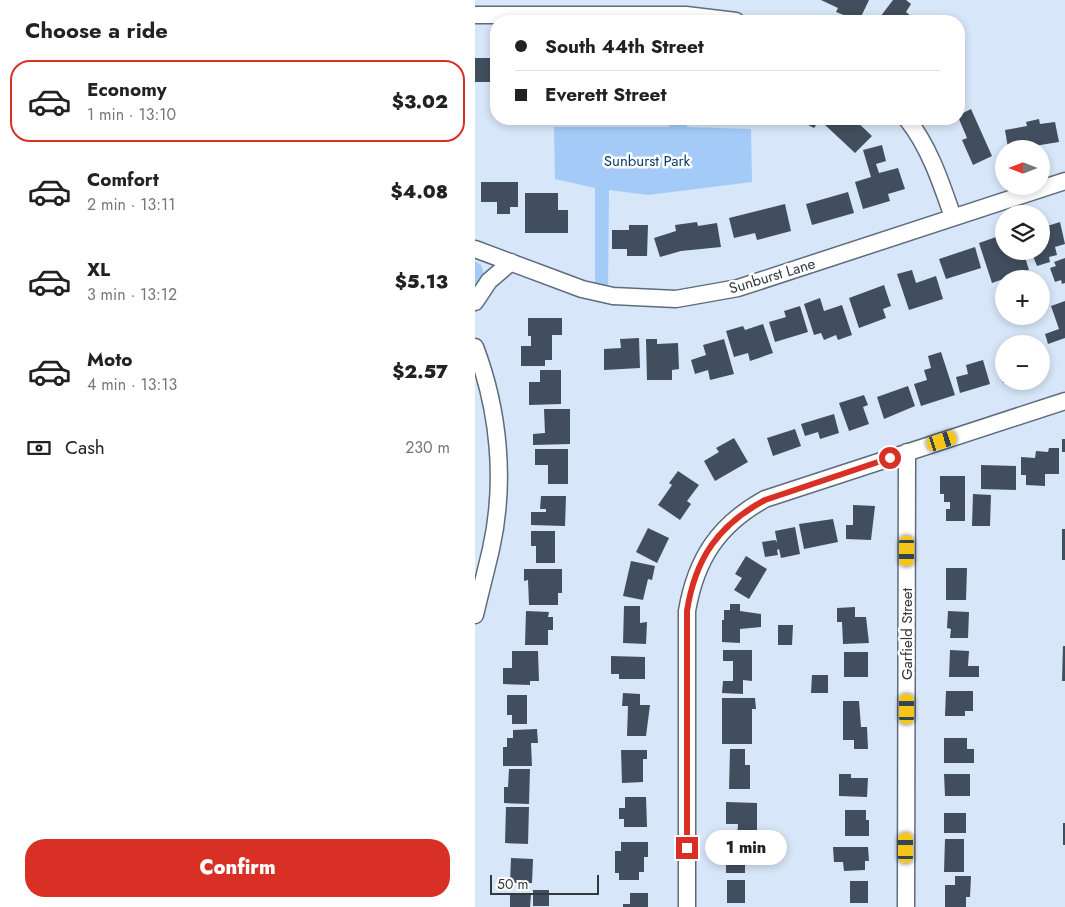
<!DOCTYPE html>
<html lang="en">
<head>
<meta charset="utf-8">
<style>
	:root { --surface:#fff; --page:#f6f6f6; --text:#222; --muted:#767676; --line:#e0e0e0; --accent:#d93025 }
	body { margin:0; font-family:Jost,sans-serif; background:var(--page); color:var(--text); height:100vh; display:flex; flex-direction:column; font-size:19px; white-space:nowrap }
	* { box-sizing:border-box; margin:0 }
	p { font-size:16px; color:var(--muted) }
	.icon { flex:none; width:28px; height:28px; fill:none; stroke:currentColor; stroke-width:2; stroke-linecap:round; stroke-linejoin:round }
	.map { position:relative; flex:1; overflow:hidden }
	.drawer { display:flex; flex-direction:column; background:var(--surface); width:475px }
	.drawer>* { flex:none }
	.guide { position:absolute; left:15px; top:15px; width:475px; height:110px; border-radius:20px; box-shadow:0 2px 8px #0003; display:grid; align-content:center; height:110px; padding:0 25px; background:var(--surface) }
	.needle { width:32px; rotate:270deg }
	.tools { position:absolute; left:520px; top:140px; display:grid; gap:10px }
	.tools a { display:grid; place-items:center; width:55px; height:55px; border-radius:50%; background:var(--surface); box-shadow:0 2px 8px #0003; font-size:25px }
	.scale { position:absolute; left:15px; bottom:12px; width:109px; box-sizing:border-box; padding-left:5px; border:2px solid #32383f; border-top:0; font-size:14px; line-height:18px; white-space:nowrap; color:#32383f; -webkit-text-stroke:4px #fff; paint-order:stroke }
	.end { position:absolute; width:22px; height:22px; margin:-11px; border:6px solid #d93025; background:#fff; box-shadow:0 0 0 2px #fff }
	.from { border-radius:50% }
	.bubble { position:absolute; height:35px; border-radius:18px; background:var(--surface); box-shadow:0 2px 8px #0003; font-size:16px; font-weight:800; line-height:35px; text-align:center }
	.car { position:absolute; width:15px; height:30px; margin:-15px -8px; border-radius:6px; box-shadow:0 0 4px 1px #0007; background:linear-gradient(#f5c518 24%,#345 0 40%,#f5c518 0 76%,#345 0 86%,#f5c518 0) }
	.guide b { display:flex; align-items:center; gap:18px; height:48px; font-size:19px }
	.guide b+b { border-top:1px solid var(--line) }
	.guide i { width:12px; height:12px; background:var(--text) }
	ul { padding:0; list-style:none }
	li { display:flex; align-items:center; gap:15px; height:82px; margin:0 10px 8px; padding:0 15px; border:2px solid transparent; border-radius:20px }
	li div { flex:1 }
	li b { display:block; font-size:19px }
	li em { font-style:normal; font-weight:800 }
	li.current { border-color:var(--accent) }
	li>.icon { width:45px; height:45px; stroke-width:1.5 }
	h2 { padding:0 25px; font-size:22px; line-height:60px }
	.pay { display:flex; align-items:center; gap:12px; height:55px; padding:0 25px; font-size:19px }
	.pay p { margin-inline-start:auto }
	.cta { display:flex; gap:10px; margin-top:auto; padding:10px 25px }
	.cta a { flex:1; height:58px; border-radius:20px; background:var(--accent); color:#fff; font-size:20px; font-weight:800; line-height:58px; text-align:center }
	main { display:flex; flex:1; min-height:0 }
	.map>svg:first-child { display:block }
</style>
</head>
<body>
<main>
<section class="drawer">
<h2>Choose a ride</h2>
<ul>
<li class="current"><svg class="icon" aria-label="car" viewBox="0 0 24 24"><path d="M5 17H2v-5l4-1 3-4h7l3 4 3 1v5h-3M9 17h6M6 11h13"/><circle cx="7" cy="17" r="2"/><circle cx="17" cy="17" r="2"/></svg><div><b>Economy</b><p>1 min · 13:10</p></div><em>$3.02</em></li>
<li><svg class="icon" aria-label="car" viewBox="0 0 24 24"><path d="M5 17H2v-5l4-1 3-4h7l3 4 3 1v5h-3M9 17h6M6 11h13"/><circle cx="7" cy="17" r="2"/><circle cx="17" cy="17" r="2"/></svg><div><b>Comfort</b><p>2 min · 13:11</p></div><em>$4.08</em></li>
<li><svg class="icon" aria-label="car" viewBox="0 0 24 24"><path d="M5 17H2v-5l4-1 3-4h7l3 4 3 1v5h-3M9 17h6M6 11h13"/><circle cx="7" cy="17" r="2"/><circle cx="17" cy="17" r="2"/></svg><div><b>XL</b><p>3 min · 13:12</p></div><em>$5.13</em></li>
<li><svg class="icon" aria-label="car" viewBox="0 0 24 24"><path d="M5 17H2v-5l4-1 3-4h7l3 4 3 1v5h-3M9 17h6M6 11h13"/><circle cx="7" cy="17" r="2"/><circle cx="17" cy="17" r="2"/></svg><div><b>Moto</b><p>4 min · 13:13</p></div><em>$2.57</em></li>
</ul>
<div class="pay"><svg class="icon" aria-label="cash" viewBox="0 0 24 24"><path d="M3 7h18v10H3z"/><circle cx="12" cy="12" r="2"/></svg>Cash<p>230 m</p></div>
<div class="cta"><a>Confirm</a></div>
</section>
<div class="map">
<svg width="590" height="907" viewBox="0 0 590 907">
	<rect width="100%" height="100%" fill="#d7e6f8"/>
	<!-- green -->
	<path fill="#a4cbf8" d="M194,119h18v8l64,2 1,53 -104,13 -39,-5 -1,105 -13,-3v-104l-40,-9 -1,-52h115z
		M0,261l6,4 3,9 -9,14z"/>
	<!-- building -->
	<path fill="#424e5d" d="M346,0h48l-10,21 -23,-9 2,-4z
		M418,0h13l5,4 -5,8 11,9h-40z
		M0,58h21v24h-21z
		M496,109l21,47 -19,9 -11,-25 5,-2 -8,-19v-4z
		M322,119h23l-6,9z
		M353,119h26l18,17 -17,17 -31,-29z
		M564,119l1,5 15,-2 4,20 -37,6v-3l-14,3 -3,-18 22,-4 -1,-4z
		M407,145l4,16 -10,3 3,9 19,-5 7,21 -17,5 2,7 -27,8 -8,-27 16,-5 -8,-27z
		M6,182h37v25h-8v7h-13v-12h-16z
		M373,192l6,21 -42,12 -6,-21z
		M50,193h33v17h10v23h-43z
		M310,204l6,27 -34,9 -2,-7 -21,5 -5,-20z
		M222,222l1,4 19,-3 4,24 -40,4 -21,6 -6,-19 22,-7 -1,-6z
		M585,222l5,22 -10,3 2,8 -8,2 1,5 -13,4 -6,-15h10v-23z
		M154,225h19l-1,31h-20v-7h-15v-19h17z
		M524,236l5,15h19l6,19 -37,13 -13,-40z
		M500,247l6,21 -35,11 -7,-20z
		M590,258v25l-3,1 -1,-4 -6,2 -5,-14 6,-2 -2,-4z
		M437,270l4,13 20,-7 7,23 -34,11 -12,-36z
		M409,285l7,21 -8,3 3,9 -27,10 -10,-30z
		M345,298l4,13 18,-6 10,30 -14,5 -2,-5 -12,5 -3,-7 -7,2 -10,-31z
		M590,301v37l-17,6 -3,-10 14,-5 -8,-23z
		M325,306l8,26 -33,10 -6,-20 17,-5 -2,-6z
		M53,318h34v17h-10v25h-7v6h-24v-20h10v-10h-3z
		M288,324l10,29 -23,8 -2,-8 -14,4 -8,-26 17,-5 2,4z
		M164,338l1,30 -36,2v-21l17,-1 -1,-9z
		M171,339h11v5l21,-1 1,26 -7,1v10h-25z
		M249,339l10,35 -24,6 -2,-10 -13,4 -4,-14 15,-5 -3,-10z
		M466,352l14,43 -34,11 -7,-22 13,-4 -3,-10 7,-2 -3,-12z
		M529,355v28h-1l-7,-25z
		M508,360l7,24 -30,9 -4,-16 12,-3 -2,-9z
		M65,370h21v34l-32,1v-23h11z
		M433,386l7,20 -31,13 -7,-22z
		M389,395l4,10 -5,2 6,17 -20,7 -10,-28z
		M69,409h26v35l-37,1v-11l12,-1z
		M359,414l5,19 -19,6 -2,-7 -13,4 -4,-12z
		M320,429l6,17 -28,10 -6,-18z
		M259,438l14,24 -33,19 -11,-20 15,-9 -3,-4z
		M587,439h3v13h-3z
		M574,448h10v26h-14v12l-19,-1v-10h-5v-18l14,1 1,-7 12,1z
		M60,449h33v35h-20v-19h-13z
		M506,465l35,1v24l-35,-1z
		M203,471l21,14 -12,16 4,3 -11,16 -22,-15 14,-20 -3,-2z
		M465,476h25v45h-19v-12h4v-7h-6v-8h-4z
		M498,494l18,1 -1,31h-18z
		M66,496h25l-1,30 -34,-1v-13h15v-3h-6z
		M378,505l22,1 -4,34 -25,-1v-14h7z
		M358,519l5,23 -34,7 -5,-25z
		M320,527l5,27 -19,4 -2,-9 -2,1 1,5 -13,2 -3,-15 13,-2 2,2 -2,-11z
		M173,528l21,10 -12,25 -21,-11z
		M587,529h3v31h-3z
		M56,531h24v32h-19v-17h-5z
		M271,556l21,13 -18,30 -15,-9 8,-12 -7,-4z
		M156,561l24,5 -3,14 -4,-1 -5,21 -20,-4z
		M471,568h21l-1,32h-20z
		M49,569h38v24h-4v12h-29l-1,-25 -4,1z
		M255,604h10v7l21,3v13l-21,2v14l-18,-1v-22h2v-10h6z
		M149,606h16v17l7,-1 -1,22 -23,-1z
		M380,607v10h11l3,26 -26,1 -1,-22h-5v-14z
		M51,611l23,1 -1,5h5v13h-5v15h-23z
		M473,611l21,1 -1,26h-18l1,-9 -4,-1z
		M303,625h15l-1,20h-14z
		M588,646h2v35h-3z
		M248,650h29v31l-9,-1v14l-21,-1 1,-12h10v-20h-10z
		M475,650l19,1 -1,15h11v11h-30z
		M37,651h26l1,30h-9v4l-27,-1v-16h9z
		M369,652h24v25h-24z
		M136,656l34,1v22h-26v-5h-8z
		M337,675h16v18h-17z
		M471,691h27v20h-8v5h-20z
		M148,693l17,1v11h10l-4,31h-19l1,-30h-6z
		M32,695h20v29h-15v-9h-5z
		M247,698h33l1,11h-4v35h-30z
		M368,701h16l2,26h6l1,22h-14v-9h-11z
		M62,729l1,14h-7l1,23h-29v-19h4v-9h6v-8z
		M469,738h23v11h7v14h-30z
		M255,749h15v16h5v24h-21z
		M146,750h26v9h-4v23l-21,1z
		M34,769h21l-1,35 -25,-1v-16h4z
		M364,774h12v4h17l-1,19 -28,-1z
		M469,774h26v22h-25z
		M150,797h21l1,30h-23v-8h-5v-11h6z
		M251,802l31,1v38l-20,-1 1,-16h-12z
		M31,807h23l-1,37 -23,-1z
		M370,810h21v10h3v16h-24z
		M469,813h22v20h-22z
		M588,823h2v22h-2z
		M470,839h19v33h-20z
		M146,842h27v15h-4v15h-5v8h-20v-7h-4v-22h6z
		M358,847h35l1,14h-4v9l-21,1 -1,-9h-9z
		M251,851h19v22h-19z
		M36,858l22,1 -1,24h-22z
		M480,876h16l-1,21h-4v10h-21v-22h10z
		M252,880h18v23h-18z
		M375,881h18v22h-18z
		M58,890h16v16h-16z
		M155,893h18v14h-25v-3h7z
		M35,894h21l-1,13h-20z"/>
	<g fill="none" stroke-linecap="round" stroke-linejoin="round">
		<!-- street casing -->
		<g stroke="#5e6c7c" stroke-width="19">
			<path id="street" d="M0,15h211l50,6
				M432,119c23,29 34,64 46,98
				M0,249l107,40 31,7 63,3 62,-11 327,-107
				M0,302l14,-21 22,-19
				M0,347c24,63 31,135 16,202 -5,22 -11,44 -16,66
				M212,907v-296c9,-52 31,-86 78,-112l300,-98
				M431,907l1,-455"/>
		</g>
		<!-- street -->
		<use href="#street" stroke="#fff" stroke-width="16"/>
	</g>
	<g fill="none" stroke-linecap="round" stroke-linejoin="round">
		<!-- route -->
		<path stroke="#d93025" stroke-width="6" d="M212,848v-237c8,-52 31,-86 78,-111l125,-42"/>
	</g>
	<g text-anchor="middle" stroke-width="5" stroke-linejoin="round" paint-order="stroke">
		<!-- park labels -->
		<g font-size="15" fill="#0c3d6c" stroke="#fff">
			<text x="172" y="166">Sunburst Park</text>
		</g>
		<!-- street labels -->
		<g font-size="15" fill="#32383f" stroke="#fff">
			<text transform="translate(297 276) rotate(-17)" y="5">Sunburst Lane</text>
			<text transform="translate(432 634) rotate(-90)" y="5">Garfield Street</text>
		</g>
	</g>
</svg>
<div class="tools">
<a><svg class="needle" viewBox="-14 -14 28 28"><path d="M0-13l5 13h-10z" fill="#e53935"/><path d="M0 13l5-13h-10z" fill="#767676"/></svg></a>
<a><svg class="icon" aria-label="layers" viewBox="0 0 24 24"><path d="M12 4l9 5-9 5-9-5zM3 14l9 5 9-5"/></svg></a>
<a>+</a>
<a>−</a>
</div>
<div class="scale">50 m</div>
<i class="end from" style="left:415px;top:458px"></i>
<i class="end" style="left:212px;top:848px"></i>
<div class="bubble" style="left:230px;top:830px;width:82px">1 min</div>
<i class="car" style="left:467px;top:441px;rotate:72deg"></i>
<i class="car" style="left:432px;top:551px;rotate:180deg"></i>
<i class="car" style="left:432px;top:709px;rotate:0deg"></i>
<i class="car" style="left:431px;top:848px;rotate:0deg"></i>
<div class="guide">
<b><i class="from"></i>South 44th Street</b>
<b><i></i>Everett Street</b>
</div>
</div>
</main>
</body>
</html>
